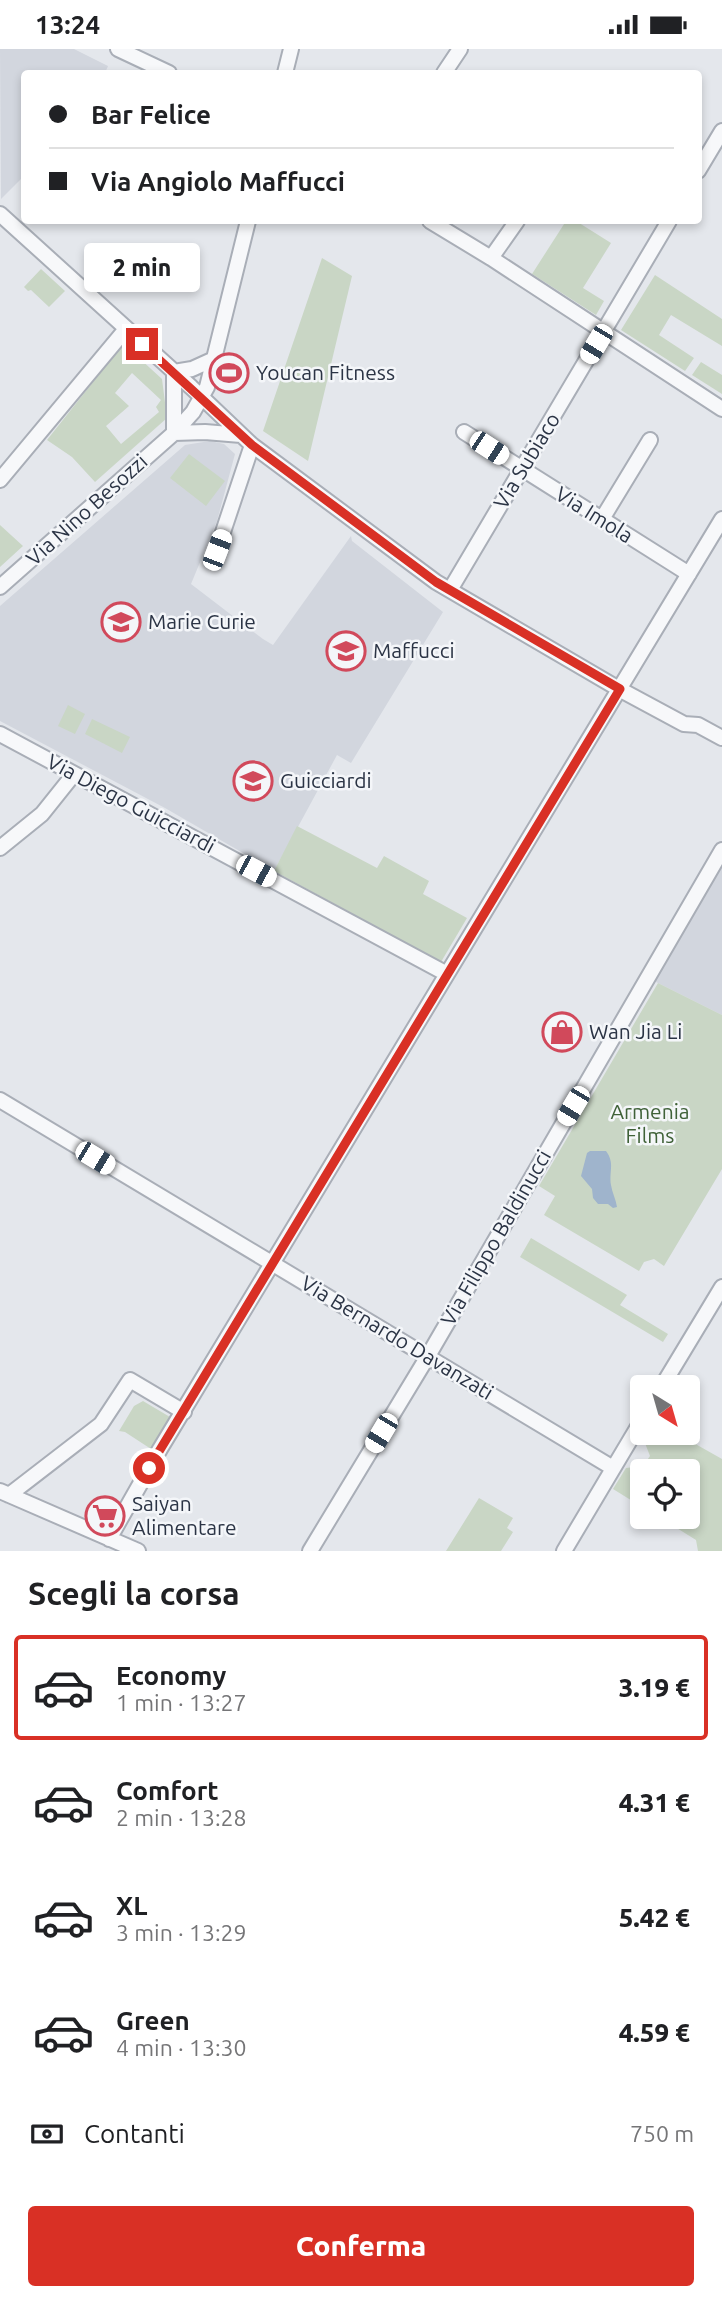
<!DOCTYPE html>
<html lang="it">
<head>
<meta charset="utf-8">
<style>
	:root { --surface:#fff; --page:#f6f6f6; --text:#202124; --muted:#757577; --line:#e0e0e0; --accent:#d93025 }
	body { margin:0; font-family:Ubuntu,sans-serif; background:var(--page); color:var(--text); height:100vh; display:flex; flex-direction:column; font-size:26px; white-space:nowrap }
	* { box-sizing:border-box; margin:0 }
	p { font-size:23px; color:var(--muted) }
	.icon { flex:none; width:38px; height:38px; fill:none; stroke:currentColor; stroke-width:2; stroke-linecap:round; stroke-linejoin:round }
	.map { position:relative; height:1502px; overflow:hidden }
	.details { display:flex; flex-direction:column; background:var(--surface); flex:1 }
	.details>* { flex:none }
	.banner { position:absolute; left:21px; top:21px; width:681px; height:154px; border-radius:7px; box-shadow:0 4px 10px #0003; display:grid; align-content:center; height:154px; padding:0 28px; background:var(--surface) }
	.needle { width:46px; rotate:143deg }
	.buttons { position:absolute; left:630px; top:1326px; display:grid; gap:14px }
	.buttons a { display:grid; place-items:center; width:70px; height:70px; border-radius:7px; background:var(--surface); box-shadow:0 4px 10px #0003; font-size:35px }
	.end { position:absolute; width:32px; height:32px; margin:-16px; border:9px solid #d93025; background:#fff; box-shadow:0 0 0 4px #fff }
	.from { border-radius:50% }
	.bubble { position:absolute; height:49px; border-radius:7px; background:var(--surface); box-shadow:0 4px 10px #0003; font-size:23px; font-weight:800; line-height:49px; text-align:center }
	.car { position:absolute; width:21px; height:42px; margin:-21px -10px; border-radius:9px; box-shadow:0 0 5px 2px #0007; background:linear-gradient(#fff 24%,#345 0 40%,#fff 0 76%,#345 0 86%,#fff 0) }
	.banner b { display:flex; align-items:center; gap:24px; height:66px; font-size:26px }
	.banner b+b { border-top:2px solid var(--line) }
	.banner i { width:18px; height:18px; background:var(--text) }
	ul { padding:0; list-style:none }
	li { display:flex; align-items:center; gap:21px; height:105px; margin:0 14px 10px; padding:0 14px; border:4px solid transparent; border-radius:7px }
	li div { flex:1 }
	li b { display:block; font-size:26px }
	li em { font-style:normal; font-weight:800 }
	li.active { border-color:var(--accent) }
	li>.icon { width:63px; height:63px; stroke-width:1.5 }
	h2 { padding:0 28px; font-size:32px; line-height:84px }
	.pay { display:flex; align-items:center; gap:18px; height:77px; padding:0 28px; font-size:26px }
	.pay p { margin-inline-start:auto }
	.action { display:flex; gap:14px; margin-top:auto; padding:14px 28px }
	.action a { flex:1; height:80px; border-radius:7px; background:var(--accent); color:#fff; font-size:28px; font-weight:800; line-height:80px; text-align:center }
	.status { display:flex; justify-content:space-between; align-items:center; height:49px; padding:0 35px; background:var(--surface); direction:ltr }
	.status svg { height:19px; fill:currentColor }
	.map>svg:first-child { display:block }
</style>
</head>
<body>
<div class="status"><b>13:24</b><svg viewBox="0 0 49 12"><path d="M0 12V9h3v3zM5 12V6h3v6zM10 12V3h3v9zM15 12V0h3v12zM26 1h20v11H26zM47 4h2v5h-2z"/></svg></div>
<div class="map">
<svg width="722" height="1502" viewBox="0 0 722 1502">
	<rect width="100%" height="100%" fill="#e4e7ec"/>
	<!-- built -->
	<path fill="#d2d6de" d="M0,0h74l34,17 -3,7h-81v103l-23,23z
		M210,392l14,3 11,10 -18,67 -26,63 72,55 10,6 78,-109 1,5 91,71 -92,151 -14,-8 -63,116 -109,-63 -165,-87v-115l185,-161z
		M722,802v164l-74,-37z"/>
	<!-- green -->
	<path fill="#c9d6c5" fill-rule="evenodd" d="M566,172h10l35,22 -28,45 21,13 -8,14 -64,-41z
		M322,209l30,18 -44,185 -45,-30z
		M41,220l24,22 -16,16 -18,-17 -3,1 -4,-4z
		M655,226l67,44v27l-51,-31 -12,20 35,23 -9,13 -64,-41z
		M126,297l36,33 5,39 -72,64 -23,-25 -25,-17 73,-92zM132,324l29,27 -5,7 3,5 -38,32 -15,-18 23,-20 -14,-13z
		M701,313l21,13v19l-30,-19z
		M189,405l36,27 -19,25 -36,-28z
		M0,476l23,21 -23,21z
		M68,656l17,9 -10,20 -17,-8z
		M92,670l38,18 -8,16 -37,-19z
		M297,777l80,42 7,-12 45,25 -6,13 44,24 -26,44 -167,-91z
		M658,934l64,32v154l-58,97 -10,-7 -10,3 -5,9 -95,-56 11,-19 -16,-10z
		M531,1189l96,57 -7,10 48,29 -5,8 -143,-85z
		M143,1352l27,16 -19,32 -26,-17 -6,-1 15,-25z
		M646,1384h30l46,26v92h-24l-2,-11 -37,-23h29v-45h-46v35l-29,-18 13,-21 17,-2 7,-10 -7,-18z
		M479,1449l34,20 -6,10 6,4 -12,19h-55z"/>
	<!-- water -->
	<path fill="#9fb4cc" d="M590,1102h16c9,12 3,20 5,34 1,7 5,15 6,22l-4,1 -5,-4h-10l-5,-6 -1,-9 -11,-13 6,-23z"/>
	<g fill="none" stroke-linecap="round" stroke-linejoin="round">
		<!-- street casing -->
		<g stroke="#a9aeb7" stroke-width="18">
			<path id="street" d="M118,0l51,24
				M285,24l6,-24
				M444,24l16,-24
				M698,122l24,-40
				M0,165l191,173 61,58 184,137 183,107 65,35 14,1 24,13
				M430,172l61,37 231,151
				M491,209l26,-37
				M174,323v61
				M174,323l18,-3 22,-10
				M464,383l225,142
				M174,384l31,-1 36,3
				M0,431l126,-151
				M602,470l48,-79
				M217,501l35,-105
				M0,538l174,-154 19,-21 14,-25 41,-166
				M450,541l219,-369
				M0,685l447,240
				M0,799l42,-34 32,-40
				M0,1051l613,368
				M661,1339l61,-101
				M0,1442l138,60
				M9,1446l92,-71 29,-44 54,32
				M109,1490l51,-90 562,-930
				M310,1502l118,-195 294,-506
				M564,1502l78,-131"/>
		</g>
		<!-- street -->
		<use href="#street" stroke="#f7f8fa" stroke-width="14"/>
	</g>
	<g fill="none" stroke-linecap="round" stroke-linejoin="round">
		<!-- route -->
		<path stroke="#d93025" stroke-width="9" d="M142,295l110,101 184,137 184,107 -471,779"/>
	</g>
	<!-- icons -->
	<defs>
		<g id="stadium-ring" transform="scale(2.0125)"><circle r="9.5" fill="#f4f6f9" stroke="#d1495b" stroke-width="1.5"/><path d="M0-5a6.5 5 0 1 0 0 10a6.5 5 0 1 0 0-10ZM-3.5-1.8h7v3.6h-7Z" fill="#d1495b"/></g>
		<g id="school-ring" transform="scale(2.0125)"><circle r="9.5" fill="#f4f6f9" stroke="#d1495b" stroke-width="1.5"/><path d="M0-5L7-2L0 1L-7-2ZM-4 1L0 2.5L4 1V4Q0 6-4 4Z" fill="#d1495b"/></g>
		<g id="shop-ring" transform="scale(2.0125)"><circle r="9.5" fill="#f4f6f9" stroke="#d1495b" stroke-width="1.5"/><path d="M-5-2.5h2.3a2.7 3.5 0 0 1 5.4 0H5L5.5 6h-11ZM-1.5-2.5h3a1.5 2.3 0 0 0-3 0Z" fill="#d1495b"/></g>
		<g id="supermarket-ring" transform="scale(2.0125)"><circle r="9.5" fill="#f4f6f9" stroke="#d1495b" stroke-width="1.5"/><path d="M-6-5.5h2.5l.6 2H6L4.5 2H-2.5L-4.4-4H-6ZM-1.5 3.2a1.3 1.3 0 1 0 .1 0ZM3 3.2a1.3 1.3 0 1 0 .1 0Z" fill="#d1495b"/></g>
	</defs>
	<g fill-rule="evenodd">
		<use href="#stadium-ring" x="229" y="324"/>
		<use href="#school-ring" x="121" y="573"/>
		<use href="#school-ring" x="346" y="602"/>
		<use href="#school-ring" x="253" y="732"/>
		<use href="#shop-ring" x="562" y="983"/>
		<use href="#supermarket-ring" x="105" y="1467"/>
	</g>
	<g text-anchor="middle" stroke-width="5" stroke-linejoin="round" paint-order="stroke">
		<!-- poi labels -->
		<g font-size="21" fill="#2b3445" stroke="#f4f6f9" text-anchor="start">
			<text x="256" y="331">Youcan Fitness</text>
			<text x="148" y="580">Marie Curie</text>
			<text x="373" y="609">Maffucci</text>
			<text x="280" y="739">Guicciardi</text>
			<text x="589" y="990">Wan Jia Li</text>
			<text x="132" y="1462">Saiyan<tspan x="132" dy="24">Alimentare</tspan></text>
		</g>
		<!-- street labels -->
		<g font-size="21" fill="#2b3445" stroke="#f4f6f9">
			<text transform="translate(527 412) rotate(-59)" y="7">Via Subiaco</text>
			<text transform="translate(87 461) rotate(-42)" y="7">Via Nino Besozzi</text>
			<text transform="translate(594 466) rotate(32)" y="7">Via Imola</text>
			<text transform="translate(131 755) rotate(28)" y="7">Via Diego Guicciardi</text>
			<text transform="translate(496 1189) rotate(-60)" y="7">Via Filippo Baldinucci</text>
			<text transform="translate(397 1289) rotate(31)" y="7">Via Bernardo Davanzati</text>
		</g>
		<!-- park labels -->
		<g font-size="21" fill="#3f6138" stroke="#f4f6f9">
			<text x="650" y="1070">Armenia<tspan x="650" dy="24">Films</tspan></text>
		</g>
	</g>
</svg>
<div class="buttons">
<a><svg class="needle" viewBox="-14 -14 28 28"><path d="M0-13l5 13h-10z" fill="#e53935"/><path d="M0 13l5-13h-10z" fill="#757577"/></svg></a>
<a><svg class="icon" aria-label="locate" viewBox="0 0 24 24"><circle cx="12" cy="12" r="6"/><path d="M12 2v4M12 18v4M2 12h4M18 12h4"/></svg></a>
</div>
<i class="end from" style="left:149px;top:1419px"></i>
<i class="end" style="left:142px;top:295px"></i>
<div class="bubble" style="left:84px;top:194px;width:116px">2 min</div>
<i class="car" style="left:596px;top:295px;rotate:211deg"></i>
<i class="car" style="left:489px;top:399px;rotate:123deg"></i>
<i class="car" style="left:217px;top:501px;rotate:21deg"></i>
<i class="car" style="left:256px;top:822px;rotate:118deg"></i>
<i class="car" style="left:573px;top:1057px;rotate:211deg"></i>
<i class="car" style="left:95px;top:1109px;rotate:121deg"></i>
<i class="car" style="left:381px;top:1384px;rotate:211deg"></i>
<div class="banner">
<b><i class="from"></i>Bar Felice</b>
<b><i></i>Via Angiolo Maffucci</b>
</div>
</div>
<section class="details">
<h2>Scegli la corsa</h2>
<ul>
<li class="active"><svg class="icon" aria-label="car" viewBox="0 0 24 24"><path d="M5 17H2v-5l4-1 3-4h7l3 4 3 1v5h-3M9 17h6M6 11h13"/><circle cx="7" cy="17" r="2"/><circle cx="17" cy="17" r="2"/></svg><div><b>Economy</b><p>1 min · 13:27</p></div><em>3.19 €</em></li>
<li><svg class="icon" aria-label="car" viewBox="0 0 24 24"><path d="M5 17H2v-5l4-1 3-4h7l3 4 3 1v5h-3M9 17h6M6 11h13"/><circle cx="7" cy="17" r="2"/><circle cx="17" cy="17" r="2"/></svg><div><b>Comfort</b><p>2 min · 13:28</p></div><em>4.31 €</em></li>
<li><svg class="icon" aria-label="car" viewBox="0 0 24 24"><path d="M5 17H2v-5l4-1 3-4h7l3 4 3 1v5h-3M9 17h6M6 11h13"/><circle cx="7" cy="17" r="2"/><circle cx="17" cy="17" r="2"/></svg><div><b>XL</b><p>3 min · 13:29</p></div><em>5.42 €</em></li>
<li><svg class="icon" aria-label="car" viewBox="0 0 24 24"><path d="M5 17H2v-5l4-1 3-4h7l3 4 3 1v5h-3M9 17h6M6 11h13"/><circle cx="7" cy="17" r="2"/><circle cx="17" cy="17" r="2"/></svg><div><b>Green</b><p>4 min · 13:30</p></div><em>4.59 €</em></li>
</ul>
<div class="pay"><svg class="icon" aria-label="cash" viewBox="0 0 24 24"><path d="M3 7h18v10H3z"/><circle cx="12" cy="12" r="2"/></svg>Contanti<p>750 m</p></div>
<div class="action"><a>Conferma</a></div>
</section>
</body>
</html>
